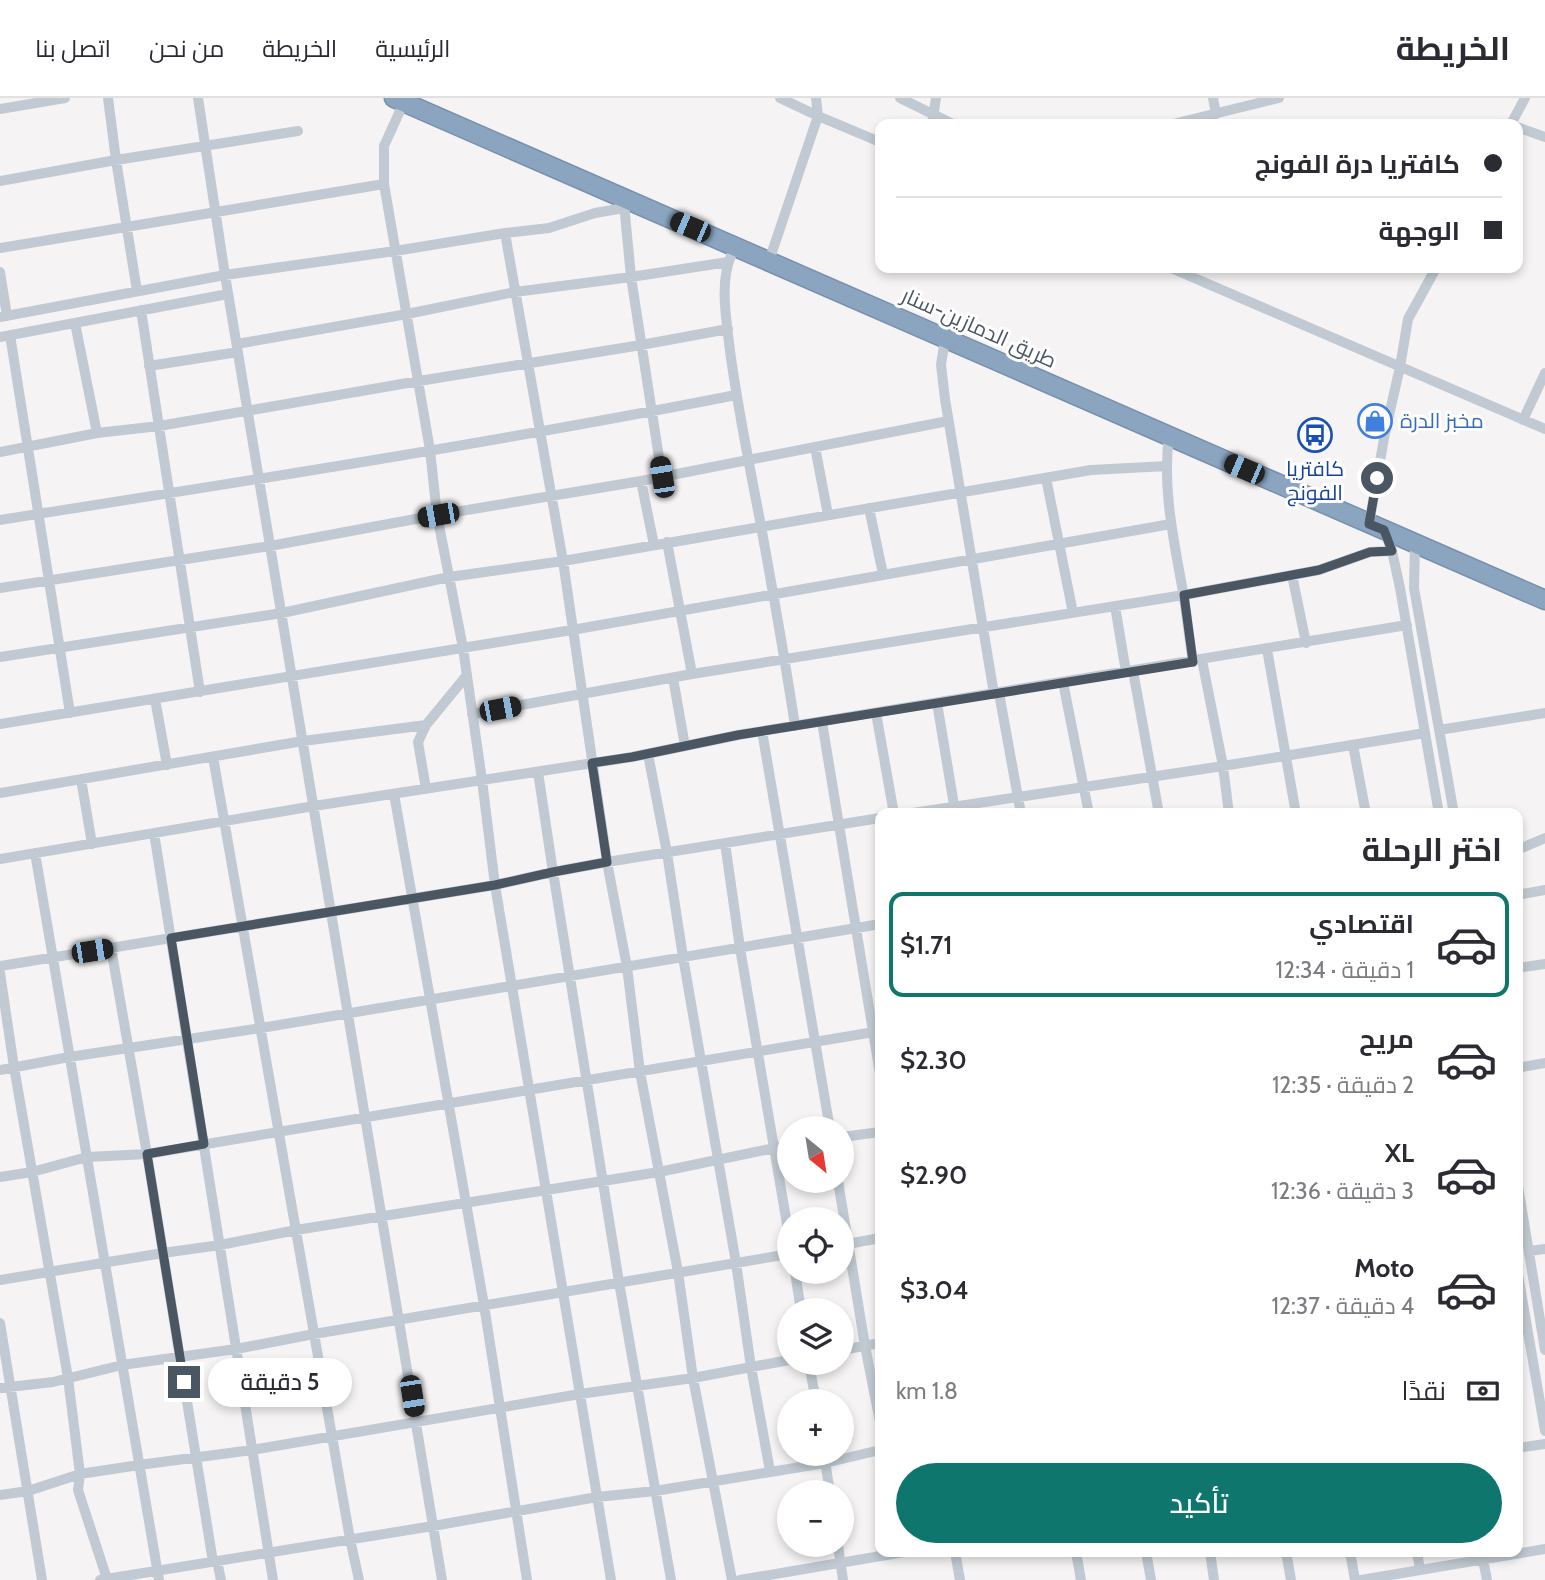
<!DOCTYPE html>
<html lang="ar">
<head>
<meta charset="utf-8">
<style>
	:root { --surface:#fff; --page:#f7f7f7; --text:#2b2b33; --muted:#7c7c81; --line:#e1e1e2; --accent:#0f766e }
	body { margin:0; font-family:Cabin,Cairo,sans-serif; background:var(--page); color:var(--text); direction:rtl; height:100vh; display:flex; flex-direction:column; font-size:26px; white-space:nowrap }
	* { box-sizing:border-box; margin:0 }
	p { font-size:23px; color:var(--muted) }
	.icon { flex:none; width:38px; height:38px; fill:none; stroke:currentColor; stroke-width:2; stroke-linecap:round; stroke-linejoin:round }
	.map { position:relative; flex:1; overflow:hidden; direction:ltr }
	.sheet { position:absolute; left:875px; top:710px; width:648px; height:749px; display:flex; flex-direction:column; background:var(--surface); border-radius:14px; box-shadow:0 4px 10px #0003; direction:rtl }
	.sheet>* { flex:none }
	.banner { position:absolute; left:875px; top:21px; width:648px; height:154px; border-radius:14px; box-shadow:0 4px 10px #0003; direction:rtl; display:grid; align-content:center; height:154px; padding:0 21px; background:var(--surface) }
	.needle { width:46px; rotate:150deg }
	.buttons { position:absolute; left:777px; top:1018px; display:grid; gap:14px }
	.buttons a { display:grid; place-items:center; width:77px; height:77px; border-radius:50%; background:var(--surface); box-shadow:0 4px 10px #0003; font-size:35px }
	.end { position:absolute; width:32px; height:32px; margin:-16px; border:9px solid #4a5661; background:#fff; box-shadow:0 0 0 4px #fff }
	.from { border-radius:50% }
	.bubble { position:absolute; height:49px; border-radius:24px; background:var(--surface); box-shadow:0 4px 10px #0003; font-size:23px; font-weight:600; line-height:49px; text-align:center; direction:rtl }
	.car { position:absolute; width:21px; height:42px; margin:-21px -10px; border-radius:9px; box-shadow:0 0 5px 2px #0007; background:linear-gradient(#222 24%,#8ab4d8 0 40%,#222 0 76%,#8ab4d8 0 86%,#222 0) }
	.banner b { display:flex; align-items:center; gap:24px; height:66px; font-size:26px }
	.banner b+b { border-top:2px solid var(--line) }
	.banner i { width:18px; height:18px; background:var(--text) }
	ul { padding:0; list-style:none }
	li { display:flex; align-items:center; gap:21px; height:105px; margin:0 14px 10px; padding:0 7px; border:4px solid transparent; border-radius:14px }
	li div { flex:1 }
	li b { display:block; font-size:26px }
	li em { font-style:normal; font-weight:600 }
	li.on { border-color:var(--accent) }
	li>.icon { width:63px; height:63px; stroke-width:1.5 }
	h2 { padding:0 21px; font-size:32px; line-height:84px }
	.pay { display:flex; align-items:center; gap:18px; height:77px; padding:0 21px; font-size:26px }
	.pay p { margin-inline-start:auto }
	.cta { display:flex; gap:14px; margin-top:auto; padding:14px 21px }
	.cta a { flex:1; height:80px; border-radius:42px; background:var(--accent); color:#fff; font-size:28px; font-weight:600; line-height:80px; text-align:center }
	header { display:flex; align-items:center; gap:42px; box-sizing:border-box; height:98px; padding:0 35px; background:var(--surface); border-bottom:2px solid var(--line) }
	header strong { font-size:33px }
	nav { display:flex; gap:38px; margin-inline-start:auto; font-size:24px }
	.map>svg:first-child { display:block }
</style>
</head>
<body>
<header>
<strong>الخريطة</strong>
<nav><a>الرئيسية</a><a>الخريطة</a><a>من نحن</a><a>اتصل بنا</a></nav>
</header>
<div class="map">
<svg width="1545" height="1482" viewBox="0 0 1545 1482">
	<rect width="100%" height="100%" fill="#f5f3f3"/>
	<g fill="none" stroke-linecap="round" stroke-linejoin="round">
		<!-- highway casing -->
		<g stroke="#7690ad" stroke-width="21">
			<path id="highway" d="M394,0l1151,502"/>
		</g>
		<!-- minor -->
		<path stroke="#c1cad2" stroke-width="10" d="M108,0l8,62 21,131
			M198,0l27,177 217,1305
			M780,0l38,18 62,26
			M900,0l53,26
			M1213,0l3,16
			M404,4l-20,44v38l46,266 7,65 26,133 19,132 13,105 116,695
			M0,11l65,-11
			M932,26l4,-26
			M1173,26l106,-26
			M1511,26l14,-26
			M1517,29l28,10
			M0,83l116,-21 182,-29
			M624,106l7,73 31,200
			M505,135l58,328 44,301 20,105 13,105 38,200 15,106 39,202
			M0,150l384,-64
			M731,158c-12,27 -4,67 -1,95 8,59 20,117 31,175 12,66 24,133 34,200
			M769,163l49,-145 -2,-18
			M1171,170l374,161
			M0,174l7,44
			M141,212l59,382
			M0,219l225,-42 170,-24 110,-18 44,-5 46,-15 29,-5
			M75,225l22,110
			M10,237l60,378
			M0,239l228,-43
			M945,241l-4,26 4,34 49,295
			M237,246l170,-30 108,-22 116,-15 97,-15
			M149,268l89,-14
			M1523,322l22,-47
			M1169,338c-7,52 5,105 14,156 4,23 6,46 10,70
			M815,349l13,68
			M0,354l97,-19 62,-7 260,-45 222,-36 87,-16
			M1046,380l27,135
			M641,383l13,64
			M869,410l14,66
			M0,422c246,-39 492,-77 736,-125
			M1369,426l16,-91 15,-66 8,-48 28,-51
			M1384,432l8,21 8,37 39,226
			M667,444l25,132
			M1415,445l-1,45 40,226
			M1292,477l14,68
			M0,490l270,-42 167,-31 204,-34 307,-60
			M1115,508l11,66
			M1267,551l29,165
			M0,559l282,-44 167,-36 114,-16 528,-91 76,-4
			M1202,562l21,106 6,48
			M1133,573l26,143
			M673,580l12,68
			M1063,584l26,132
			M999,595l22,121
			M155,601l12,66
			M937,605l18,108
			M876,615l18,101
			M472,616l220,-40 492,-79 135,-25 51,-18 22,-1
			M822,624l58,352
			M0,626l572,-94 599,-106
			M1439,632l106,-17
			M762,633l68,398
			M1353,647l13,69
			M648,656l19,99 16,104 53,306 15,104 19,104
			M213,659l137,782 9,41
			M538,674l15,100 66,410 52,298
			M81,681l11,65
			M426,691l-8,-47 8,-17 41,-50
			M0,695l303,-52 123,-16
			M394,696l90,511 43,275
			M906,716l317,-48 202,-33
			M154,735l119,747
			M725,745l15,105 49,288
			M1517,752l28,-12
			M35,755l124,727
			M0,761l314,-53 318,-49 106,-22 669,-110
			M1517,797l28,-5
			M111,850l36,206 66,408
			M0,868l495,-81 58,-13 54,-10 273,-44
			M1517,870l28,-4
			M0,875l14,94 54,311 12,96 -2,16 29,89
			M1517,970l28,-5
			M0,972l69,-13 192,-29 619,-104
			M842,1039l38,-5
			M0,1079l32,-5 55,-15 60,-3 733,-123
			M1517,1082l28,170
			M838,1083l27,165 15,76
			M842,1147l38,-7
			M1529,1153l16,-2
			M1517,1171l28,162
			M795,1174l6,39
			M0,1182l163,-27 57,-8 76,-15 363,-58 130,-27
			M0,1225l42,257
			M842,1252l38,-7
			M809,1265l7,39
			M0,1290l53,-6 69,-17 114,-16 78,-15 475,-80
			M1517,1350l28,-4
			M824,1356l6,39
			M0,1397l28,-4 52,-17 59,-9 113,-15 328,-56 113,-16 96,-18
			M838,1447l5,35
			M955,1454l5,28
			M1076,1454l5,28
			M1146,1454l5,28
			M1210,1454l4,28
			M1286,1454l5,28
			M1350,1454l5,28
			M1417,1454l3,18
			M1483,1462l4,20
			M217,1463l4,19
			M100,1482l333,-54 164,-29 58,-6 170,-28 55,-13
			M740,1482l164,-28
			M1361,1482l184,-31"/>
		<!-- highway -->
		<use href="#highway" stroke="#8ba5c1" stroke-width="18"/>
	</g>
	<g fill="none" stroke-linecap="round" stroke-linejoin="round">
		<!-- route -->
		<path stroke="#4a5661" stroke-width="9" d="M184,1284l-37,-228 57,-10 -33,-206 324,-53 58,-13 54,-10 -15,-99 40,-6 106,-22 455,-73 -9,-67 135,-25 51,-18 22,-1 -8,-21 -15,-6 8,-46"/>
	</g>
	<!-- icons -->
	<defs>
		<g id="shop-ring" transform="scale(1.75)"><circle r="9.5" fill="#fff" stroke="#3f7fe0" stroke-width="1.5"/><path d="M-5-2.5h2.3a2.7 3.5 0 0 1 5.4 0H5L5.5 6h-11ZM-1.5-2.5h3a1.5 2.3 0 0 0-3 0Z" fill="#3f7fe0"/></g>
		<g id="bus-ring" transform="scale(1.75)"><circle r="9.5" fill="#fff" stroke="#1a4fb4" stroke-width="1.5"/><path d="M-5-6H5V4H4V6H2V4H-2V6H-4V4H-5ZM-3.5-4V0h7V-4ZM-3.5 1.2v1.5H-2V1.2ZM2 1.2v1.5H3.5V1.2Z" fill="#1a4fb4"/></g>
	</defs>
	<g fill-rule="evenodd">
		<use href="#shop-ring" x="1375" y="323"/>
		<use href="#bus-ring" x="1315" y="337"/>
	</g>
	<g text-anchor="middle" stroke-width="6" stroke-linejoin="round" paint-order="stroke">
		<!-- street labels -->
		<g font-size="21" fill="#4a5661" stroke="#fff">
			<text transform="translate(979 230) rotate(24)" y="7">طريق الدمازين-سنار</text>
		</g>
		<!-- shop labels -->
		<g font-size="21" fill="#366cbe" stroke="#fff" text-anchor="start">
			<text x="1400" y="330">مخبز الدرة</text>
		</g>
		<!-- transit labels -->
		<g font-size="21" fill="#164399" stroke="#fff">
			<text x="1315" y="378">كافتريا<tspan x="1315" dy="24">الفونج</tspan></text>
		</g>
	</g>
</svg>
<div class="buttons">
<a><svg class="needle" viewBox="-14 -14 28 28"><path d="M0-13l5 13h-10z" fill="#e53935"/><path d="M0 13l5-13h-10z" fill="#7c7c81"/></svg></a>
<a><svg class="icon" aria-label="locate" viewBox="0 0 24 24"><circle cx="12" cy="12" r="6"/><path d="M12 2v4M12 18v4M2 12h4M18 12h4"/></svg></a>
<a><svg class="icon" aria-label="layers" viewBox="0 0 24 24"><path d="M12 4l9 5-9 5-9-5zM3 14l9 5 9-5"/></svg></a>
<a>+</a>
<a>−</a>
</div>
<i class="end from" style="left:1377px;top:380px"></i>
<i class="end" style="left:184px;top:1284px"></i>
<div class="bubble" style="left:208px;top:1260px;width:144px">5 دقيقة</div>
<i class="car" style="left:690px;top:129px;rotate:293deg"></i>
<i class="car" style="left:1244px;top:371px;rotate:293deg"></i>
<i class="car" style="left:662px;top:379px;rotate:351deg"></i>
<i class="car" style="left:438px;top:417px;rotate:260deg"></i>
<i class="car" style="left:500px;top:611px;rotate:79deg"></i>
<i class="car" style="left:92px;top:853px;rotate:81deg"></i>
<i class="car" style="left:412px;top:1298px;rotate:171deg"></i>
<div class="banner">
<b><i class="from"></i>كافتريا درة الفونج</b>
<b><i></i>الوجهة</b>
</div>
<section class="sheet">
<h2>اختر الرحلة</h2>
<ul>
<li class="on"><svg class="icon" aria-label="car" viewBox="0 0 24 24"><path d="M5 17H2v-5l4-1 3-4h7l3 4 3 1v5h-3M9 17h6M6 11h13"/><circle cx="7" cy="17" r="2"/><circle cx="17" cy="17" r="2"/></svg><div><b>اقتصادي</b><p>1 دقيقة · 12:34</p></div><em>$1.71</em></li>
<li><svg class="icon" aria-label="car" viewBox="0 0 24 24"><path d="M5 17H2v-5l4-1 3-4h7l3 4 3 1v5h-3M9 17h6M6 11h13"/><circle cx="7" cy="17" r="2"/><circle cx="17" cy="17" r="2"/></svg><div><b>مريح</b><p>2 دقيقة · 12:35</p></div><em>$2.30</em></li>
<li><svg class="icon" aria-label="car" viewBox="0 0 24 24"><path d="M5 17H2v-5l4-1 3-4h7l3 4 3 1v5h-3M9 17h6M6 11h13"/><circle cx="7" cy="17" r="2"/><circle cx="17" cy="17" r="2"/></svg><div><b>XL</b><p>3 دقيقة · 12:36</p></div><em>$2.90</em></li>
<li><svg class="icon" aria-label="car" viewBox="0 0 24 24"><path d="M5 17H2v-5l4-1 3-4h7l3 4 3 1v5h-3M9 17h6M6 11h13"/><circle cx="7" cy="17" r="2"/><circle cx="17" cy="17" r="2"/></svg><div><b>Moto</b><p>4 دقيقة · 12:37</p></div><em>$3.04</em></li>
</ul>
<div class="pay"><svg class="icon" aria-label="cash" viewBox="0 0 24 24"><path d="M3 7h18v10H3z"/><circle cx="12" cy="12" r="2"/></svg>نقدًا<p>1.8 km</p></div>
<div class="cta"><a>تأكيد</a></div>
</section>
</div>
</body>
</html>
